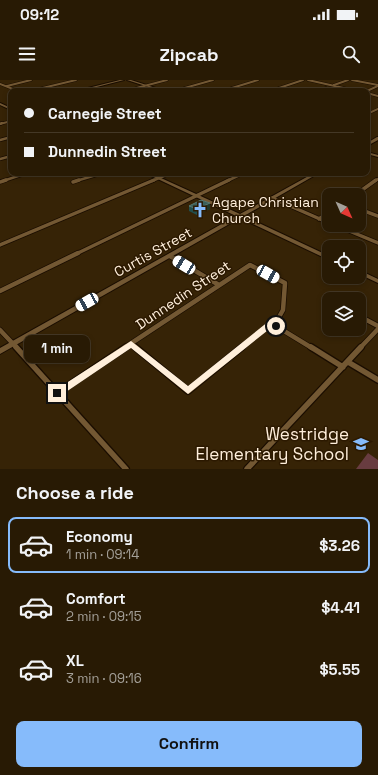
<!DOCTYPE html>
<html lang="en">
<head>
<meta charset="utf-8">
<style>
	:root { --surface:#281a04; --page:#342713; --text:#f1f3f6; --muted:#a5a19a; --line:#443826; --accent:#86bbfb }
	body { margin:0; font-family:"Space Grotesk",sans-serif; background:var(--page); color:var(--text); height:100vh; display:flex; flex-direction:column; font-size:15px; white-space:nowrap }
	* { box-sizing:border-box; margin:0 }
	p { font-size:13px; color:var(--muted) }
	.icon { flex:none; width:22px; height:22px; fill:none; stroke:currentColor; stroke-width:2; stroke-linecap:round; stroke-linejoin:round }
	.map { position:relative; height:389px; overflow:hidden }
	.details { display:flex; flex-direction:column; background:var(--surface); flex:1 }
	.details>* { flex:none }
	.top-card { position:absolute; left:8px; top:8px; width:362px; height:88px; border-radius:8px; box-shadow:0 2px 6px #0003,0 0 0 1px var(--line); display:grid; align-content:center; height:88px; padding:0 16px; background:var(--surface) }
	.needle { width:26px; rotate:135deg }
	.fabs { position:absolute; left:322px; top:108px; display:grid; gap:8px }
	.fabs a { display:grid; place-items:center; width:44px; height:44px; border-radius:8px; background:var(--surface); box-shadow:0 2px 6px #0003,0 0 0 1px var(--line); font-size:20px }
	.end { position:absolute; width:18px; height:18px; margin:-9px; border:5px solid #ffefdb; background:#111; box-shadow:0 0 0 2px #111 }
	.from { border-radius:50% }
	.bubble { position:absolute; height:28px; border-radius:8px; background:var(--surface); box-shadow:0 2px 6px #0003,0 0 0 1px var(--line); font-size:13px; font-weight:600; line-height:28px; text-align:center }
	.car { position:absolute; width:12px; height:24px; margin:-12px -6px; border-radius:5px; box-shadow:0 0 3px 1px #0007; background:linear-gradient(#fff 24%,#345 0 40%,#fff 0 76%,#345 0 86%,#fff 0) }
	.top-card b { display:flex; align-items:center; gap:14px; height:38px; font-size:15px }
	.top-card b+b { border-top:1px solid var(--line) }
	.top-card i { width:10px; height:10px; background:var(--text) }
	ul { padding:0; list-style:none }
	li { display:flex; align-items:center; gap:12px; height:56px; margin:0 8px 6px; padding:0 8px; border:2px solid transparent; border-radius:8px }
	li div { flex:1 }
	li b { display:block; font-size:15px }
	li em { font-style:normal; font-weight:600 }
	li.selected { border-color:var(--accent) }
	li>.icon { width:36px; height:36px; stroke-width:1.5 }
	h2 { padding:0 16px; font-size:18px; line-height:48px }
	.button { display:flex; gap:8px; margin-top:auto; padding:8px 16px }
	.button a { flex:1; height:46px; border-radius:8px; background:var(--accent); color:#111; font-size:16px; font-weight:600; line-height:46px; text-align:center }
	.status { display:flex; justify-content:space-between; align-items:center; height:28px; padding:0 20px; background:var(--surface); direction:ltr }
	.status svg { height:11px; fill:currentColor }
	header { display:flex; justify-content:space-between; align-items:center; height:52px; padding:0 16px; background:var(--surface); font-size:18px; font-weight:600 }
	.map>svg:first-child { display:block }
</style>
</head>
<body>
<div class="status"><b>09:12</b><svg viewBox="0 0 49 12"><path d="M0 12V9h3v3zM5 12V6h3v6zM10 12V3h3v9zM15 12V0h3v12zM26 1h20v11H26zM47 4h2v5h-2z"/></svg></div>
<header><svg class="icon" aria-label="menu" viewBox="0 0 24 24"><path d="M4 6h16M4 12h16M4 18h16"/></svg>Zipcab<svg class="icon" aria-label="search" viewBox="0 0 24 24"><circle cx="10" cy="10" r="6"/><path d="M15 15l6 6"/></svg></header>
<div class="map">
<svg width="378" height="389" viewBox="0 0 378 389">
	<rect width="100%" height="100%" fill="#362306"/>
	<!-- green -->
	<path fill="#683c40" d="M368,373l10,7v9h-22z"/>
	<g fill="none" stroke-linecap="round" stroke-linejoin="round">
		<!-- street-far4 casing -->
		<g stroke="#1a0d00" stroke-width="3">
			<path id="street-far4" d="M308,0l49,11
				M352,0l26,5
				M0,4l18,7
				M334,5l14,-5
				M7,6l24,-6
				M30,11l46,-11h-2
				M125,11l42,-11
				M174,11l39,-11
				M222,11l36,-11
				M270,11l33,-11
				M318,11l8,-3
				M367,11l11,-5
				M367,13l11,3
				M367,34l11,-5
				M0,44l11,-3"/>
		</g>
		<!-- street-far3 casing -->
		<g stroke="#1a0d00" stroke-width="4">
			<path id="street-far3" d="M0,44l2,-1
				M0,60l11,-3
				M0,79l11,-3
				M3,101l24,-8
				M76,101l27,-8
				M152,101l19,-8
				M227,101l17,-8
				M375,101l3,-2"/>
		</g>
		<!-- street-far2 casing -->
		<g stroke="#1a0d00" stroke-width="5">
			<path id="street-far2" d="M0,102l6,-2
				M73,102l6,-2
				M355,115l21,-15
				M272,118l57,25
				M359,129l19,7
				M319,139l10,-7
				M335,145l43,18
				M0,165l154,-65
				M76,174l153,-74"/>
		</g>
		<!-- street-far1 casing -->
		<g stroke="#1a0d00" stroke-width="6">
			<path id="street-far1" d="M170,176l49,29
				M0,211l78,-38
				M359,236l19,10
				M271,243l41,25
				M0,250l17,18
				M131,264l5,4
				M124,268l126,-83 35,18 -2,27 -4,7 -38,31
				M360,268l18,-19"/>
		</g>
		<!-- street casing -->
		<g stroke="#1a0d00" stroke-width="8">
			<path id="street" d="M16,267l110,122
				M135,267l53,44 54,-44
				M311,267l32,20
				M348,282l30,18
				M57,313l69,-46
				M247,389l114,-122"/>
		</g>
		<!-- secondary casing -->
		<g stroke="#1a0d00" stroke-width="2">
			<path id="secondary" d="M120,0h4l-43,11h-5z
				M127,0h4l34,11h-4z
				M0,23l11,5v2l-11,-5z
				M377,57h1v3l-11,6v-3z
				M367,72l11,3v2l-11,-3z
				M145,93h5l90,41 74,-41h5l-75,43 85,40v4l-89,-42 -240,136v-6l236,-132z
				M359,190l19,9v4l-19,-9z"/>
		</g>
		<!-- street-far4 -->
		<use href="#street-far4" stroke="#735833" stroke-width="2"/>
		<!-- street-far3 -->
		<use href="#street-far3" stroke="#735833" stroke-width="2.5"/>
		<!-- street-far2 -->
		<use href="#street-far2" stroke="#735833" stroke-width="3.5"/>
		<!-- street-far1 -->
		<use href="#street-far1" stroke="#735833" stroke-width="4.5"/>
		<!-- street -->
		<use href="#street" stroke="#735833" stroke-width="5.5"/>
		<!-- secondary -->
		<use href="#secondary" fill="#735833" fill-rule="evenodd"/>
	</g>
	<!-- wall -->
	<path fill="#224e4c" d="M210,123v6l-13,6 -8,-4v-5z"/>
	<!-- shaded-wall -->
	<path fill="#203629" d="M210,123v6l-13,6v-6z"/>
	<!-- building -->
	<path fill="#395f5b" stroke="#58766f" d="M201,120l9,3 -13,6 -8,-3z"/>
	<!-- route -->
	<path fill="#ffefdb" d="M269,241h5l5,5 -3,3 -4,-2 -84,67 -57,-46 -71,48h-6l-1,-3 1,-2 77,-50 57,45z"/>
	<!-- icons -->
	<defs>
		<g id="church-bare" transform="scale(1.2)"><path d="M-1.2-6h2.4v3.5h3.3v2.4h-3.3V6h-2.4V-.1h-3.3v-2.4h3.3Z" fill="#86bbfb" stroke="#2c1900" stroke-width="2.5" paint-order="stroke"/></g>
		<g id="school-bare" transform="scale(1.2)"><path d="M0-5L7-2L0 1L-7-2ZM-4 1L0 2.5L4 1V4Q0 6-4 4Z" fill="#86bbfb" stroke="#2c1900" stroke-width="2.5" paint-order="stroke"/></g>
	</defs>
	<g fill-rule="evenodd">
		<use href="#church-bare" x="200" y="130"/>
		<use href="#school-bare" x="361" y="364"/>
	</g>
	<g text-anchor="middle" stroke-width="3" stroke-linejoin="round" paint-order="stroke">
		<!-- poi labels -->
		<g font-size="14" fill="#ffefdb" stroke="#2c1900" text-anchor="start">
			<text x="212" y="127">Agape Christian<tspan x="212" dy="16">Church</tspan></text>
		</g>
		<!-- street labels -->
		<g font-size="14" fill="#ffefdb" stroke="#2c1900">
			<text transform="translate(153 172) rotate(-29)" y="5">Curtis Street</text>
			<text transform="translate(183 215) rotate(-34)" y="5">Dunnedin Street</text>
		</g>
		<!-- near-poi labels -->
		<g font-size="17" fill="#ffefdb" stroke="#2c1900" text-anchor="end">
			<text x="349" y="360">Westridge<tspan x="349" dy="20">Elementary School</tspan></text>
		</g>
	</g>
</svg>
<div class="fabs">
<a><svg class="needle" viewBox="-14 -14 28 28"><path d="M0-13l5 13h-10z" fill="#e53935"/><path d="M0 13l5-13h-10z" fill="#a5a19a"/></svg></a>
<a><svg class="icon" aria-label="locate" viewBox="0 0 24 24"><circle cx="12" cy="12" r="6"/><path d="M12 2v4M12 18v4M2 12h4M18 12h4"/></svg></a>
<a><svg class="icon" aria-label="layers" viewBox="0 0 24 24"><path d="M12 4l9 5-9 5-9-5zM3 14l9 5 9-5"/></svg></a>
</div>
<i class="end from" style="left:276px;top:246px"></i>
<i class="end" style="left:57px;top:313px"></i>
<div class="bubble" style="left:24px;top:255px;width:66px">1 min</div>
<i class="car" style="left:184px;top:185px;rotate:301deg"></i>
<i class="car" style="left:268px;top:194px;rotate:119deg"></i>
<i class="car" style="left:87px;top:222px;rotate:241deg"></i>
<div class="top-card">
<b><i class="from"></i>Carnegie Street</b>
<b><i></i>Dunnedin Street</b>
</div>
</div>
<section class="details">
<h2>Choose a ride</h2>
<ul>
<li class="selected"><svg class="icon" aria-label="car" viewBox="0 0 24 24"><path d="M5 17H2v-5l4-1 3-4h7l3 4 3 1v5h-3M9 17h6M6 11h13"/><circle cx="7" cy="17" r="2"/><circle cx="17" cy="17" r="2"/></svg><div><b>Economy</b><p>1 min · 09:14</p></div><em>$3.26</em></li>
<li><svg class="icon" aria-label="car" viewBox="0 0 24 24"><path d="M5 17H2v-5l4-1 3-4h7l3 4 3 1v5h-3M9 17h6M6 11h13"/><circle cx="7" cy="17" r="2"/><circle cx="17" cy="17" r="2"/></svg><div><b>Comfort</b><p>2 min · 09:15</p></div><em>$4.41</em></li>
<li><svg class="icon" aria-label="car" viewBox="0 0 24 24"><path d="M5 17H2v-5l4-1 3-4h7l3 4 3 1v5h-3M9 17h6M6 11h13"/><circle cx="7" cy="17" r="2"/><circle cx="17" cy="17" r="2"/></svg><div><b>XL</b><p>3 min · 09:16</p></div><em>$5.55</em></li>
</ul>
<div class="button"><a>Confirm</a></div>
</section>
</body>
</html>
